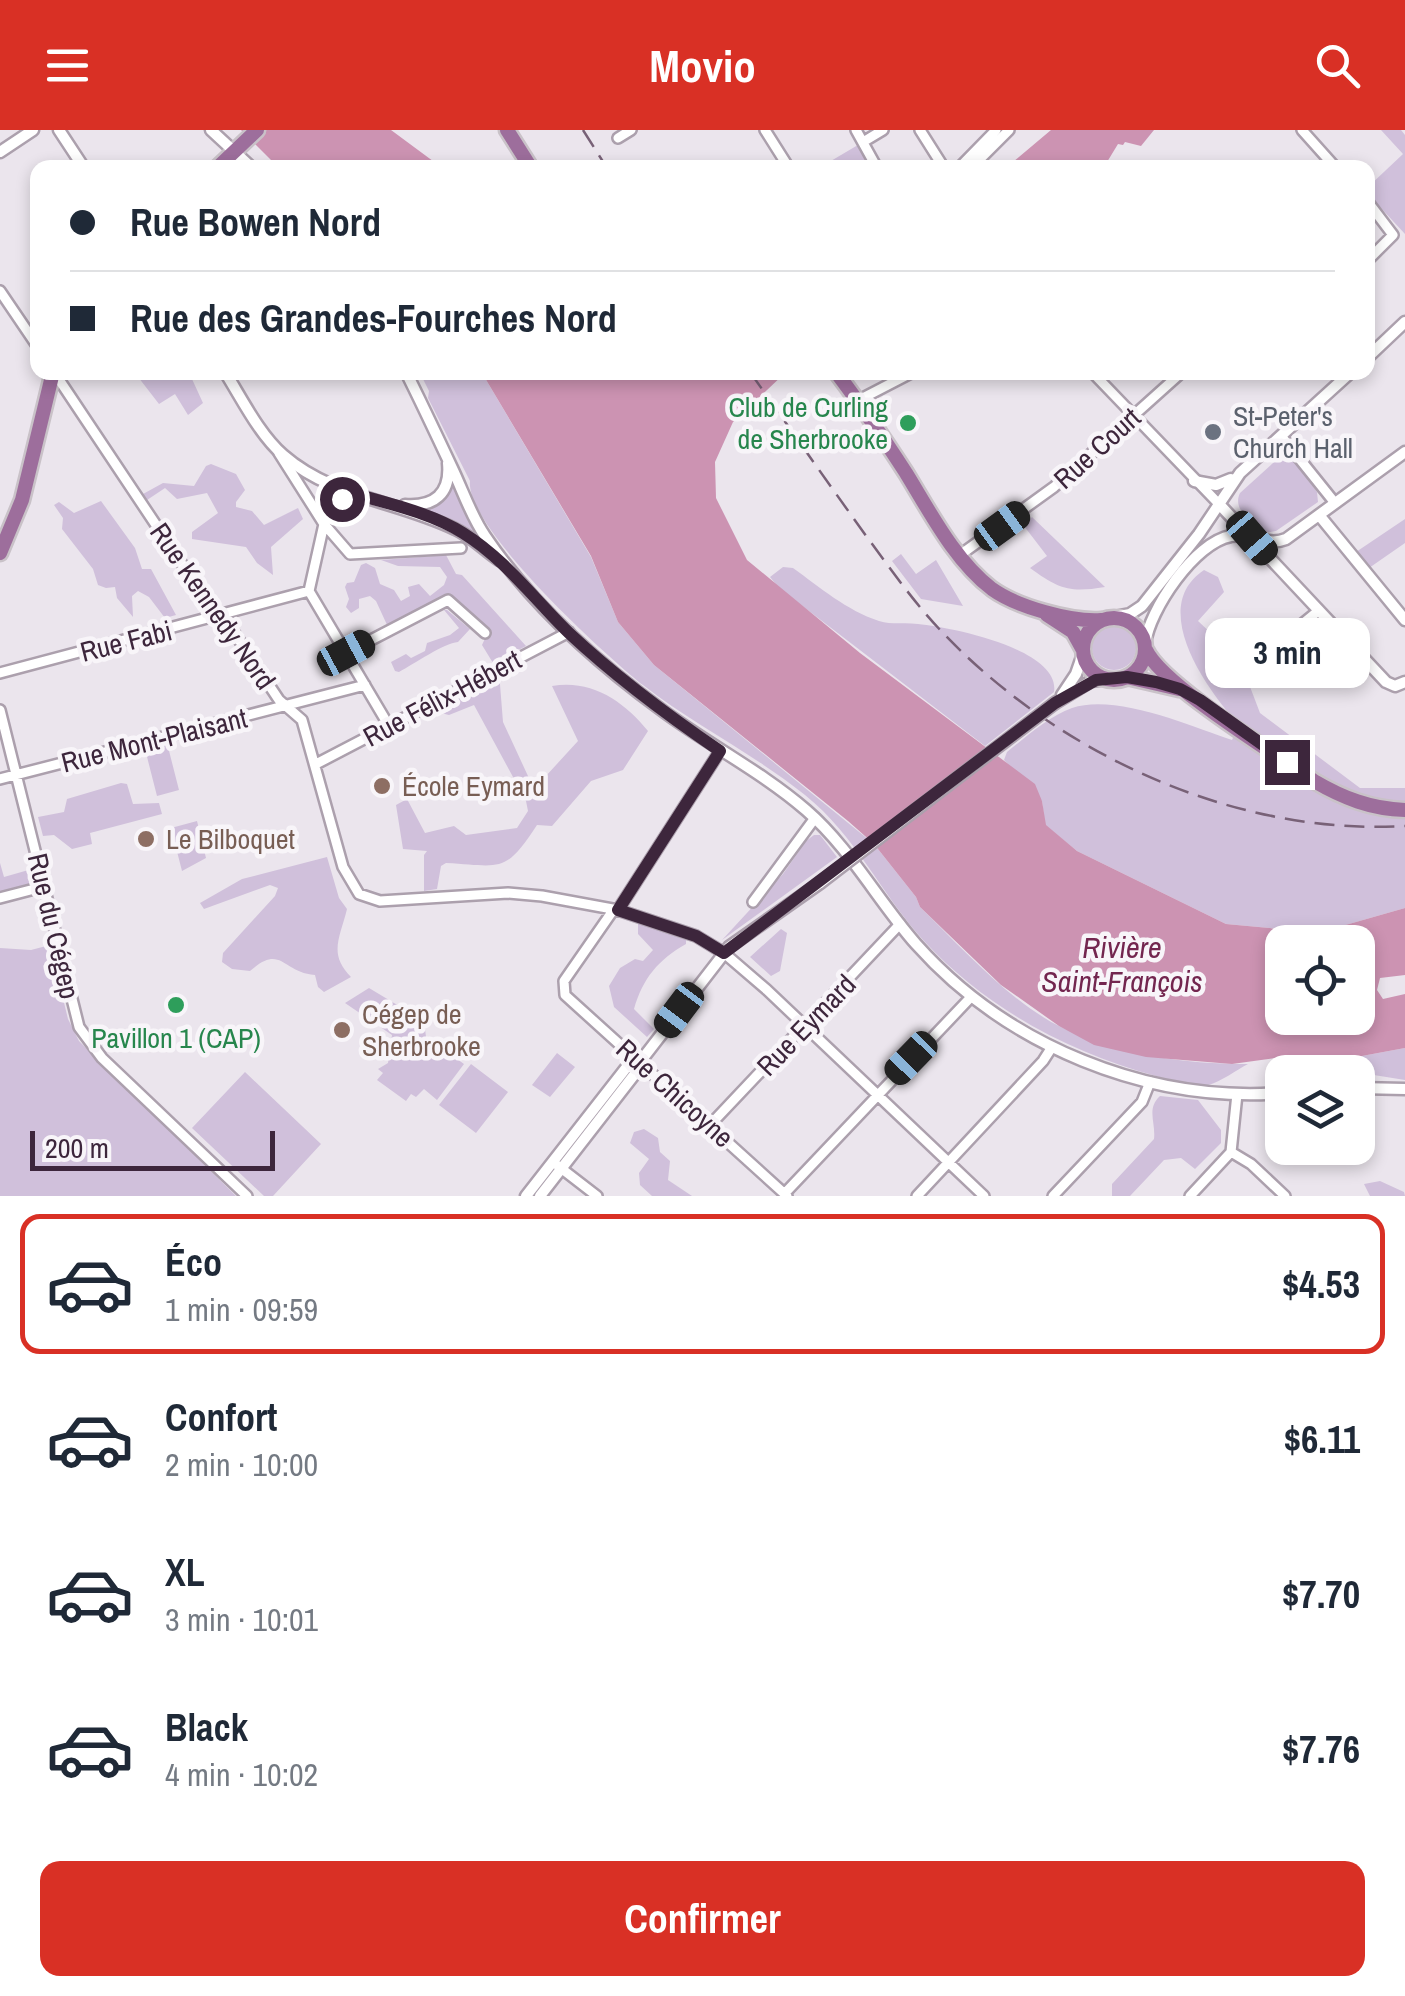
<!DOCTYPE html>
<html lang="fr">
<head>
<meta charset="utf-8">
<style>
	:root { --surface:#fff; --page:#f6f6f7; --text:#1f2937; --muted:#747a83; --line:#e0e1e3; --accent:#d93025 }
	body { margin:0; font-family:"Archivo Narrow",sans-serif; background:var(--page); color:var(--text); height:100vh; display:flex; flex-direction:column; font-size:38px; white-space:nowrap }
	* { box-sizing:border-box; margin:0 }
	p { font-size:32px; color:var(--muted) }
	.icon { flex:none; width:55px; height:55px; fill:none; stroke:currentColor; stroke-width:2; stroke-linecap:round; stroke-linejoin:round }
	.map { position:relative; height:1066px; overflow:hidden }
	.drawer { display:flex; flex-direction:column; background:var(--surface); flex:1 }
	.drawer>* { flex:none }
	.top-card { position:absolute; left:30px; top:30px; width:1345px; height:220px; border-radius:20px; box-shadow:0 5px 15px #0003; display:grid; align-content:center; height:220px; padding:0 40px; background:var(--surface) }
	.buttons { position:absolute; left:1265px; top:795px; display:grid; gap:20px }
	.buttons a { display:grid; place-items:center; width:110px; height:110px; border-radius:20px; background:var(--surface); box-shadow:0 5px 15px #0003; font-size:50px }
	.scale { position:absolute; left:30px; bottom:25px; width:245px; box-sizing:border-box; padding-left:10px; border:5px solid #3d263c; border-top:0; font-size:28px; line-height:35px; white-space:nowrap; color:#3d263c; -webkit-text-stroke:8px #f8f5f9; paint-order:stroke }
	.end { position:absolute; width:45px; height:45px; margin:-22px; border:12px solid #3d263c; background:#fff; box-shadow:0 0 0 5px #fff }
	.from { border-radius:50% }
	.bubble { position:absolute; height:70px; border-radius:20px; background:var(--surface); box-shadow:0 5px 15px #0003; font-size:32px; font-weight:700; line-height:70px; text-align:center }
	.car { position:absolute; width:30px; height:60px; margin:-30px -15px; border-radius:12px; box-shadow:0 0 8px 2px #0007; background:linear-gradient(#222 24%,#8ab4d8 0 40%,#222 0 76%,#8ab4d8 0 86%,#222 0) }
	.top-card b { display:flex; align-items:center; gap:35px; height:95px; font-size:38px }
	.top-card b+b { border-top:2px solid var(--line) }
	.top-card i { width:25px; height:25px; background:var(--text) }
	ul { padding:18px 0 0; list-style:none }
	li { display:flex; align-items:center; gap:30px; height:140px; margin:0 20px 15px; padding:0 20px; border:5px solid transparent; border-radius:20px }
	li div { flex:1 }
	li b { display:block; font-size:38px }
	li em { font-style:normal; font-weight:700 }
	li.active { border-color:var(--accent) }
	li>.icon { width:90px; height:90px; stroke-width:1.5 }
	.button { display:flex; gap:20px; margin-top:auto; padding:20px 40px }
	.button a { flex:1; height:115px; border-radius:20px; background:var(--accent); color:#fff; font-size:40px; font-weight:700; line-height:115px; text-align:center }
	header { display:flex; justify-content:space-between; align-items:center; height:130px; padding:0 40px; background:var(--accent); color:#fff; font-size:45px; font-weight:700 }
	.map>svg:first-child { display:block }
</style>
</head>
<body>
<header><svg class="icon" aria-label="menu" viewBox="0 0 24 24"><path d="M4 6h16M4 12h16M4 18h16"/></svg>Movio<svg class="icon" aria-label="search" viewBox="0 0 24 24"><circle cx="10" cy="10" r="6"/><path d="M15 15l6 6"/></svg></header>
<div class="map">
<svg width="1405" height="1066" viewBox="0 0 1405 1066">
	<rect width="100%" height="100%" fill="#ebe5ed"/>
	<!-- green -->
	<path fill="#d0c0db" d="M1381,0h20l4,5v99l-37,-40v-7l35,-33z
		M863,12l14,26h-58z
		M135,243h49l8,6 11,24 -15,12 -13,-21 -16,10z
		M420,243h62l109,184 27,65 36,43 220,179 42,53 4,10c40,39 91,96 141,120 58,28 123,37 187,37 -12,6 -27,18 -40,21 -15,2 -38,-5 -52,-9 -88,-24 -170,-68 -232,-135 -43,-47 -68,-105 -119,-146 -51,-41 -111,-70 -162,-110 -38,-30 -178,-158 -173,-204l-42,-83 1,-7z
		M1283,324l8,1 26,37 1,10 -42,29 -12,2c-13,-10 -32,-24 -24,-40z
		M211,334l25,10 9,16 -9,12v5l16,4 12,14 34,-17 5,11 -32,28 2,28 -16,-12 -11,-16 -54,-8v-7l26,-19 -11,-20 -30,6 -12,-11 -18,12 -4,-6 20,-11 31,3 12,-20z
		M452,348l25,54v2l-52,-24 21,-13z
		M101,371l34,47 7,21h9l25,46 -11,3 -16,-21 -11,-6 -6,5 1,21 -16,-19 -2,-11 -9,1 -8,-3 -5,-16 -31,-40 1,-11 -9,-13 5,-3 15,11z
		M1032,387l73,70c-36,6 -46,2 -75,-19l17,-12 -23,-30z
		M1405,389v24l-36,25 -13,-16z
		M901,424l15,20 20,-14 27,46 -42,-7 -29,-38z
		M446,425l10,19 6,1 64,71 -33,17 -11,-18 6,-13 -37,-37 -63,32 -12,-26 -6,-5 -11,3v9l-8,5 -5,-6 3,-8 -4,-12 2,-4 7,-1 7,-17 5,-2 9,5 5,16 14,6 7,11 9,-5 -2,-9 11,-3 11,12 14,-11 3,-8 -7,-10 -42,-1 -17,-6z
		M783,437l10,1c28,20 53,42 86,53 13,4 26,1 39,3 32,3 143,25 136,68l-69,54 -206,-158 -9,-11z
		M1204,440l14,7 6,15 -26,29 30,28 9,2 8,-5 9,9 -10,16 16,42 100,75h45v120l-70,20 -45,2 -64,-6 -149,-73 -32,-26 -3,-24 -38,-41 3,-8c19,-15 42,-36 65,-44 43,-15 119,18 160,32l7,-15c-31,-34 -92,-117 -35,-155z
		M444,480h3l23,19 -12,13c-14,1 -44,22 -59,30l-4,-1 -4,-9 15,-8 5,4 14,-7 2,-8 23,-8 9,-7z
		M1092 518a22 22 0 1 1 44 0a22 22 0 1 1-44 0Z
		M499,542l4,50 31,67 44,-48 -26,-55c39,-7 72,15 96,45l-25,39 -32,11 -39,45 -15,-1c-32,49 -35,41 -91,38l-5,3 -4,23 -13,2v-36l3,-4 -24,-2 -7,-44 11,-6 18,34 29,-7 12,9 51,-7 11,-17 -2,-10 -52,-96 -25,10 -20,-5z
		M167,613l12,47 -22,6 -12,-47z
		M121,653l6,1 6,20 26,-1 3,11 -72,19 2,11 -20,5 -18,-14 -11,1 -5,-19 26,-5 3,-13z
		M197,691l9,37 -24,13 -11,-43z
		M814,705h6l17,22 -115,83 61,-66 23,-33z
		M327,727l12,41 8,11c-7,29 -19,45 4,68l-27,15 -6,-5 -3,-12c-33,-2 -33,-32 -65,-4l-18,-2 -10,-7 1,-9 52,-57 3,-8 -8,-3 -66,24 -4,-6 42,-24z
		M0,733l4,14 28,-8 3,9 -4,6 -31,8z
		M638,793l48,17v4c-28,16 -43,34 -52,65l20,20 -7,8 -33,-30 -5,-21 11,-18 15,-9 8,2 10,-11 -15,-16z
		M781,799l6,4 -7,38 -9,5 -21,-19z
		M50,815l18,74 11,22 157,155h-236v-248l31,2z
		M369,858l55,33 2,16 38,27 -27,36 -13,-11 -8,8 -5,-3 -5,7 -29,-21 6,-7 -5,-4 10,-6 4,-28 -47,-32z
		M1405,918v32l-50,-8 -4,-14z
		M557,923l18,14 -25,30 -18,-12z
		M471,934l37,28 -32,41 -37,-28z
		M245,942l76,72 -48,52h-9l-72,-68z
		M1160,966l38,4 23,30v13l-26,26 -14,-11 -17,2 -34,36h-18v-12l42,-45c2,-17 -8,-30 6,-43z
		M644,999l14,9 2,14 10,9 -2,19 24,16h-40l-12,-11 -1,-12 10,-14 -19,-16 4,-11z
		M1380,1051l24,11 1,4h-35l-6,-12z"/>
	<!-- water -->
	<path fill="#cc93b2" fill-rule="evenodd" d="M241,0h150l50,37h-163z
		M1051,0h103l-13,16 -16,-4 -2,3 -5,-1 -14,23h-97z
		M482,243h303l-52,49 -18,40 1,36 31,62 113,93 175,131 7,17 4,24 31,26 149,73 64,6 45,-2 70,-20v67l-25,3 -3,12 6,9 22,-5v54l-54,10h-75l-44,6 -86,-7 -52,-12 -35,-19 -58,-41 -81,-78 -4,-10 -42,-53 -26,-23 -194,-156 -36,-43 -27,-66zM1282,812h76v76h-76z"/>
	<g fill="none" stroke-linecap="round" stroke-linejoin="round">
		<!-- minor casing -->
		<g stroke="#aca0ad" stroke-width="14">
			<path id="minor" d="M765,0l24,38
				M856,0l21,38
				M920,0l24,38
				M1302,0l34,38
				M618,8l13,-8
				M863,12l20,-12
				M959,38l37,-38
				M971,38l38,-38
				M1368,72l25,33 -25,25
				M0,161l38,56
				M54,242l160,240 15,13 50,75 23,20 41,147 16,27 21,7 128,-8 34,3 76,14 78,26 28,17 43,37 217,206
				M1092,242l127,132
				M857,271l56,-29
				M1282,307l53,66
				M279,323l45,71 26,30 111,-6
				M348,362l-24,32 -15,67 80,135
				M960,425l94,-68 128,-115
				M346,523l102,-53 37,33
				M1258,530l59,-48
				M0,543l309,-82
				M0,580l79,317 23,31 145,138
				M316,634l253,-132
				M0,649l365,-94
				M0,768l46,-12
				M753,772l62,-84
				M614,779l-50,72 1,14 222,201
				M618,780l102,-159
				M711,994l189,-200
				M1231,1022l20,12 34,32
				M553,1032l44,34
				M785,1063l186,-196
				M917,1066l126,-135 9,-14
				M1053,1066l89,-94 8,-20
				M1190,1066l41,-44 6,-58"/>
		</g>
		<!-- tertiary casing -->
		<g stroke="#aca0ad" stroke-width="15">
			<path id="tertiary" d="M59,0l25,38
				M211,0l41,38
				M0,22l33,-22
				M1368,227l37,-35
				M225,242c17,27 34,62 58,83 49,43 115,46 172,74 16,7 29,21 44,31
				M406,242c16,32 31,64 46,96 11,23 19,48 33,68 46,68 112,127 178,175 46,34 99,61 143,99 44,38 72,91 110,134 91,102 231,159 366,149
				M1194,351l22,4 15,-6
				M1219,374l167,178 9,4 10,-4
				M405,375c29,2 46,-11 43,-42
				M1319,385l86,105
				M1114,487l16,-3 12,-8 57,-72 41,-61 111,-101
				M1145,514c4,-34 50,-102 86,-108 20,-4 35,11 55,3l119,-87
				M1062,565l14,-21 7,-20
				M1055,573l36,-22 16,-2
				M1358,958l47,1
				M526,1066l100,-128 13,-6
				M540,1066l94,-121 6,-13 89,-115 91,-64"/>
		</g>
		<!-- primary casing -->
		<g stroke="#c9c2c8" stroke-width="19">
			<path id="primary" d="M507,0l24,38
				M217,38l40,-38
				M836,242c25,33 48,67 70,101 24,39 49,88 86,116 25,18 79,33 109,31
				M0,423l22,-53 31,-128
				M1047,485l26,17 10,18
				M1083 519a31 31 0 1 1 62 0a31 31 0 1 1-62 0Z
				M1146,520c16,35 131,105 168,131 29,17 57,28 91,29
				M1127,547l52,12"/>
		</g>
		<!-- minor -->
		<use href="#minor" stroke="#fff" stroke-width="9"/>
		<!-- tertiary -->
		<use href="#tertiary" stroke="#fff" stroke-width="10"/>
		<!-- primary -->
		<use href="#primary" stroke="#9d6e9c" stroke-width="14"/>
		<!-- rail -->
		<path stroke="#786177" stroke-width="2.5" stroke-dasharray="20 10" stroke-linecap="butt" d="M583,0l24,38
			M750,242c38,54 76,108 114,161 26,35 50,70 80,101 116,121 292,202 461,192"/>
		<!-- tertiary-bridge casing -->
		<g stroke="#aca0ad" stroke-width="15" stroke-linecap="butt">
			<path id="tertiary-bridge" d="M820,753l235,-180"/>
		</g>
		<!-- tertiary-bridge -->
		<use href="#tertiary-bridge" stroke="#fff" stroke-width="10"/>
	</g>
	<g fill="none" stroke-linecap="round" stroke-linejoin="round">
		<!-- route -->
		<path stroke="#3d263c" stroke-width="12" d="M342,369l6,-7c38,11 81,20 115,41 42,26 71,66 106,100 47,44 98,82 151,118l-102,159 78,26 28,17 331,-250 41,-23 31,-3 29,5 24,7 20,11 87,62"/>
	</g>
	<!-- markers -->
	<g fill="#2e9e5b" stroke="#f8f5f9" stroke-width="4">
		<circle cx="908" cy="293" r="10"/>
		<circle cx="176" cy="875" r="10"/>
	</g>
	<circle fill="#6b7280" stroke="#f8f5f9" stroke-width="4" cx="1213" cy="302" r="10"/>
	<g fill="#8d6e63" stroke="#f8f5f9" stroke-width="4">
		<circle cx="382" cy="656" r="10"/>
		<circle cx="146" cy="709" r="10"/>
		<circle cx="342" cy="900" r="10"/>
	</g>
	<g text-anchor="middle" stroke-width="9" stroke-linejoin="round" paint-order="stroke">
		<!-- leisure labels -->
		<g font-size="28" fill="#27864d" stroke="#f8f5f9" text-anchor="end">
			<text x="888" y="287">Club de Curling<tspan x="888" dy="32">de Sherbrooke</tspan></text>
			<text x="176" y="918" text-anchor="middle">Pavillon 1 (CAP)</text>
		</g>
		<!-- worship labels -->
		<g font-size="28" fill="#5b616d" stroke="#f8f5f9" text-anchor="start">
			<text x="1233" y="296">St-Peter's<tspan x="1233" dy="32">Church Hall</tspan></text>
		</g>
		<!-- street labels -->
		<g font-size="28" fill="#3d263c" stroke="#f8f5f9">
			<text transform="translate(1097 318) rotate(-42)" y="10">Rue Court</text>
			<text transform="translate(213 476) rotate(55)" y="10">Rue Kennedy Nord</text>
			<text transform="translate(126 511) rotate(-14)" y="10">Rue Fabi</text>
			<text transform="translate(442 568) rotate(-28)" y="10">Rue Félix-Hébert</text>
			<text transform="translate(154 610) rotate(-14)" y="10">Rue Mont-Plaisant</text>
			<text transform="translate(54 796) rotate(77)" y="10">Rue du Cégep</text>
			<text transform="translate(806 895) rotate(-46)" y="10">Rue Eymard</text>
			<text transform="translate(675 963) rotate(42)" y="10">Rue Chicoyne</text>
		</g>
		<!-- education labels -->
		<g font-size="28" fill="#785e54" stroke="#f8f5f9" text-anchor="start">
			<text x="402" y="666">École Eymard</text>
			<text x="166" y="719">Le Bilboquet</text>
			<text x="362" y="894">Cégep de<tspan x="362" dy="32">Sherbrooke</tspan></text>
		</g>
		<!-- water labels -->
		<g font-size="30" font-style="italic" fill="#73264f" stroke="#f8f5f9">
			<text x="1122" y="828">Rivière<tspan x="1122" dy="34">Saint-François</tspan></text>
		</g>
	</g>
</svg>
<div class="buttons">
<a><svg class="icon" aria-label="locate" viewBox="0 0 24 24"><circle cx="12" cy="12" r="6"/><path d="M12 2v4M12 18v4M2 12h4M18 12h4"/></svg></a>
<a><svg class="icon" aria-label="layers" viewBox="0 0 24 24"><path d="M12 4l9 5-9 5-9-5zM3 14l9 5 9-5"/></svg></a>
</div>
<div class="scale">200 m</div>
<i class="end from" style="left:342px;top:369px"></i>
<i class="end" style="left:1287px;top:632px"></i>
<div class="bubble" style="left:1205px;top:488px;width:165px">3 min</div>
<i class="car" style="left:1002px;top:396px;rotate:54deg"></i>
<i class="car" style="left:1252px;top:408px;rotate:139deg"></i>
<i class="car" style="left:346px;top:523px;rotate:62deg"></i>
<i class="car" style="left:679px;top:880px;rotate:217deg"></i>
<i class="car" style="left:911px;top:928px;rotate:224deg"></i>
<div class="top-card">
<b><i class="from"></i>Rue Bowen Nord</b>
<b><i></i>Rue des Grandes-Fourches Nord</b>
</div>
</div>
<section class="drawer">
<ul>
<li class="active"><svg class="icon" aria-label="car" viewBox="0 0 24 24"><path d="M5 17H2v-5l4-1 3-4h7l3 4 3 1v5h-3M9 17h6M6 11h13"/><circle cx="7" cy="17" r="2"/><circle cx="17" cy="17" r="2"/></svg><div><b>Éco</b><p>1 min · 09:59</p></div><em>$4.53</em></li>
<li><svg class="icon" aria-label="car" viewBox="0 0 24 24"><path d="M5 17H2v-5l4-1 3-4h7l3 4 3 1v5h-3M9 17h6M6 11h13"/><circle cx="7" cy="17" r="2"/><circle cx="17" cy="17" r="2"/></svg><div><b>Confort</b><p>2 min · 10:00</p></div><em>$6.11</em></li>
<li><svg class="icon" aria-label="car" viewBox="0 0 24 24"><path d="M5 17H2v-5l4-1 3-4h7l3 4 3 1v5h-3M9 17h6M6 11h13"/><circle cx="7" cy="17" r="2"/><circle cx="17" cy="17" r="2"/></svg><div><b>XL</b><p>3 min · 10:01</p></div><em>$7.70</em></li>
<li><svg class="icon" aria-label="car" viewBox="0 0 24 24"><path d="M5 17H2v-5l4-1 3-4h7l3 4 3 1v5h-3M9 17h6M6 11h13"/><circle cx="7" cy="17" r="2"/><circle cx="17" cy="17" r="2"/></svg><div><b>Black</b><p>4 min · 10:02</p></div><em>$7.76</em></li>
</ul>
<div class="button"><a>Confirmer</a></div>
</section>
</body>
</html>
